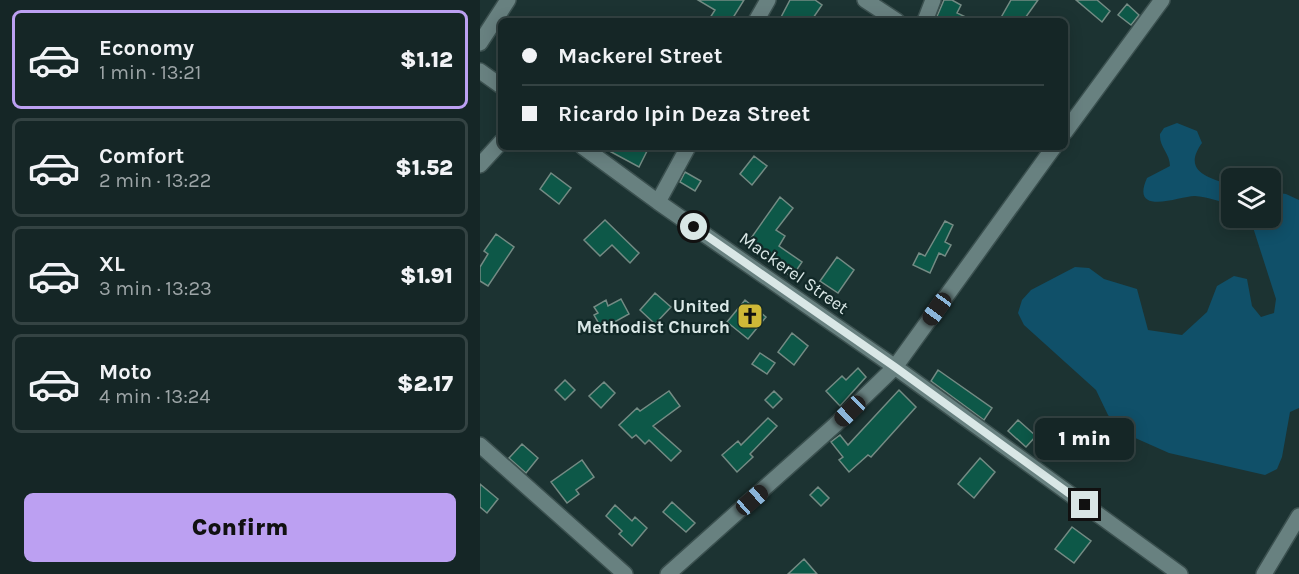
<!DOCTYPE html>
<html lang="en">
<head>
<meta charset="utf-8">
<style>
	:root { --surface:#152626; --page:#223232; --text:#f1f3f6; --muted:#9da5a7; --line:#344343; --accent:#bca0f2 }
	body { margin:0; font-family:Karla,sans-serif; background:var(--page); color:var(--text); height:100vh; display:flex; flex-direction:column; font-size:22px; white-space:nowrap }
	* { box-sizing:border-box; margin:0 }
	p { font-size:20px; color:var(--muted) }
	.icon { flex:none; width:33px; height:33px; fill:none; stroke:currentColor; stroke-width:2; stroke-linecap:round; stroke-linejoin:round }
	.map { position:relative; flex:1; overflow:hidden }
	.side { display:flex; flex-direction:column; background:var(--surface); width:480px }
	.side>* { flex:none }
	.top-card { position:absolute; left:18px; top:18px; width:570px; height:132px; border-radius:9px; box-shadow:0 3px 15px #0003,0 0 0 2px var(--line); display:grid; align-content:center; height:132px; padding:0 24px; background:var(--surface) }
	.fabs { position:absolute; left:741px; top:168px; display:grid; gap:12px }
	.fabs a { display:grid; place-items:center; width:60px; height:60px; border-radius:9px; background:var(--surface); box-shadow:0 3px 15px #0003,0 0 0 2px var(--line); font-size:30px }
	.end { position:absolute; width:27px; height:27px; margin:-14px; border:8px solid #d9e7e6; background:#111; box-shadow:0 0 0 3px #111 }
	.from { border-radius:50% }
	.bubble { position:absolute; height:42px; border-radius:9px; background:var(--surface); box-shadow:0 3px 15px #0003,0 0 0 2px var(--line); font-size:20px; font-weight:800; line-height:42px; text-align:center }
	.car { position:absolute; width:18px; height:36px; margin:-18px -9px; border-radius:8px; box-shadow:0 0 4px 2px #0007; background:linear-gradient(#222 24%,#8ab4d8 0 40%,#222 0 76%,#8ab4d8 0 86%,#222 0) }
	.top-card b { display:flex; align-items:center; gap:21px; height:57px; font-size:22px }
	.top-card b+b { border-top:2px solid var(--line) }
	.top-card i { width:15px; height:15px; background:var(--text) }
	ul { padding:10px 0 0; list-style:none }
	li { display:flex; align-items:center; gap:18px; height:99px; margin:0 12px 9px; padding:0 12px; border:3px solid var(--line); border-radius:9px }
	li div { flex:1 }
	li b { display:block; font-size:22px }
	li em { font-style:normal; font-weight:800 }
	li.active { border-color:var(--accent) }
	li>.icon { width:54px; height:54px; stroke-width:1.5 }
	.primary-button { display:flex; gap:12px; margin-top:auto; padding:12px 24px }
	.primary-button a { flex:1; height:69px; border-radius:9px; background:var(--accent); color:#111; font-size:24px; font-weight:800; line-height:69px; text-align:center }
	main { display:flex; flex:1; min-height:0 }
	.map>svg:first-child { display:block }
</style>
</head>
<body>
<main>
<section class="side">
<ul>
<li class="active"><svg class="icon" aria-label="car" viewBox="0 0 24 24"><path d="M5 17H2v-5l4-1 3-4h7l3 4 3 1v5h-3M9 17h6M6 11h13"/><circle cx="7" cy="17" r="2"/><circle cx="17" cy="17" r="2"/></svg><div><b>Economy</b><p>1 min · 13:21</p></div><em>$1.12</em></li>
<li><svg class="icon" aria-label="car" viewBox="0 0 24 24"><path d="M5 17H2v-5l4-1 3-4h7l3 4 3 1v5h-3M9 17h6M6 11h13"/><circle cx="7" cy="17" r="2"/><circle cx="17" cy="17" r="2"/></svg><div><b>Comfort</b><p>2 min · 13:22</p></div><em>$1.52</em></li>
<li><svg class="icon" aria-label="car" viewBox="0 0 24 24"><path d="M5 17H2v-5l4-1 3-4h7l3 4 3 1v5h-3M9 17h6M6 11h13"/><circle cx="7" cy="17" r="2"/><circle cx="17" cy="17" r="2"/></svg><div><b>XL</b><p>3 min · 13:23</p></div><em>$1.91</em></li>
<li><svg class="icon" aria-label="car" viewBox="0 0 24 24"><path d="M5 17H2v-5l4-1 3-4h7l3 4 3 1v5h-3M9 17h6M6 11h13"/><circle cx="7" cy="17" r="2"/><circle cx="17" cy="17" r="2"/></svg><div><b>Moto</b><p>4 min · 13:24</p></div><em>$2.17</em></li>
</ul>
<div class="primary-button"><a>Confirm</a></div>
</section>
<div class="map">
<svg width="819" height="574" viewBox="0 0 819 574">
	<rect width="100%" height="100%" fill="#1c3332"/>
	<!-- water -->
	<path fill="#105069" d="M697,123l20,8 5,12c-21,29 8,35 29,42v20c-11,-4 -24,-8 -36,-9 -12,-1 -66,22 -48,-18l23,-12c0,-13 -11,-19 -10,-32l4,-6z
		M791,192l15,2 13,6v208l-9,4 -8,45 -5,12 -12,6 -96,-22 -45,-20 -16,-18 -12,-25 -72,-65 -6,-12 4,-13 9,-10 44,-23 14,1 15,11 33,10 11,41 34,5 25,-23 10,-26 17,-10 13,3 5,27 9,11 13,-4 2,-14 -26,-81h20z"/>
	<!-- building -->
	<path fill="#0d5848" stroke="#748b84" stroke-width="1.5" d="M218,0h46l-13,21h-23l7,-11z
		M310,0h25l7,5 -11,16h-32z
		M464,0h8l9,5 -4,8 17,8h-39z
		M531,0h27l-15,21h-24z
		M596,0h21l13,11 -8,11z
		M647,4l12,11 -8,10 -13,-10z
		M122,147h37l8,4 -8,16z
		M274,156l13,10 -15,19 -12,-11z
		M205,172l16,9 -6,10 -15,-9z
		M71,173l20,15 -12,16 -19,-15z
		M300,197l13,11 -17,22 9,6 -6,10 23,16 -10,15 -17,-12 2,-4 -28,-20z
		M125,220l34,33 -9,10 -18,-18 -12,11 -16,-16z
		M465,221l8,4 -8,17 6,3 -6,11 -6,-3 -9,20 -17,-8 6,-12 6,3z
		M16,234l18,13 -26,39 -8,-5v-14l8,-13 -4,-3z
		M357,257l17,13 -16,23 -18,-12z
		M175,293l16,14 -16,17 -15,-14z
		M141,299l8,15 -27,15 -8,-14 4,-2 -4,-6 12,-7 2,6z
		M265,300l21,17 -18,22 -21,-17z
		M312,333l16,13 -14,19 -16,-13z
		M280,353l15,10 -8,11 -15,-10z
		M378,368l8,9 -26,29 -14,-15 16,-15 4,4z
		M458,370l54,38 -8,12 -53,-39z
		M85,380l10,10 -10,10 -10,-10z
		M124,382l11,11 -14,15 -12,-12z
		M419,390l17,17 -45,50 -3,-2 -19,17 -10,-12 4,-3 -12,-15 9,-7 8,10z
		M189,391l11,15 -27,20 28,25 -10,10 -22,-21 -4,4 -9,-9 -4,3 -13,-13 18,-17 3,3z
		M294,391l8,8 -9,9 -8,-8z
		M288,418l9,8 -27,28 3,3 -16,15 -15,-17 16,-14 3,4z
		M538,420l18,16 -10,11 -18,-16z
		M42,444l16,14 -12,15 -17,-15z
		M500,458l15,14 -21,26 -16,-14z
		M102,460l12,17 -18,13 3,4 -12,9 -16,-21z
		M0,484l18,15 -11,14 -7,-6z
		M338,487l11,11 -8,8 -11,-11z
		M192,502l23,21 -9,9 -23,-20z
		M135,505l17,16 3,-4 12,11 -15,18 -13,-12 3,-3 -16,-15z
		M592,527l19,14 -17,22 -19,-14z
		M324,559l13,15h-29z"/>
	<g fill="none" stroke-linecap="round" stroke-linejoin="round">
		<!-- minor casing -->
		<g stroke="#3b504f" stroke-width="18">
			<path id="minor" d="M385,0l32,21
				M276,21l12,-21
				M445,21l8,-21
				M0,43l28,-43
				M0,71l21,15
				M585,132l97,-132
				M103,147l75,55 237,165 285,207
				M0,165l21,-23
				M178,202l30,-55
				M0,445l145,129
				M188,574l167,-149 60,-58 159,-220
				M784,574l35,-58"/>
		</g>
		<!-- minor -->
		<use href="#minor" stroke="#688180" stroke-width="15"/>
	</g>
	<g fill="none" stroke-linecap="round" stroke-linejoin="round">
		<!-- route -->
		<path stroke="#d9e7e6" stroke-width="8" d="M214,227l201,140 190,138"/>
	</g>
	<!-- icons -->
	<defs>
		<g id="church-square" transform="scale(1.35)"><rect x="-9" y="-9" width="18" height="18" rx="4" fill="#cfb837" stroke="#122928"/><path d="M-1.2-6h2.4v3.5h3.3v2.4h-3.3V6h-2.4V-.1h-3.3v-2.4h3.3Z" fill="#111"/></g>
	</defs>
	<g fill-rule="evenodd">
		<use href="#church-square" x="270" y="316"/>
	</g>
	<g text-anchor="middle" stroke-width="4.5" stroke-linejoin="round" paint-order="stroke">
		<!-- street labels -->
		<g font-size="18" fill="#d9e7e6" stroke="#122928">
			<text transform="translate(314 273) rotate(35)" y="6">Mackerel Street</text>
		</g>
		<!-- poi labels -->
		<g font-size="18" font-weight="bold" fill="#d9e7e6" stroke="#122928" text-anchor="end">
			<text x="250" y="312">United<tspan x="250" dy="21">Methodist Church</tspan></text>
		</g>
	</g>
</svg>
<div class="fabs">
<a><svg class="icon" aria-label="layers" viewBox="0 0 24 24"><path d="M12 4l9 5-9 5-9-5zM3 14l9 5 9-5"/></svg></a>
</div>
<i class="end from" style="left:214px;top:227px"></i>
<i class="end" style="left:605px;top:505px"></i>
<div class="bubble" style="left:555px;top:418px;width:99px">1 min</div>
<i class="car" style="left:457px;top:309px;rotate:216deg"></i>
<i class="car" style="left:370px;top:411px;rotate:226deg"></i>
<i class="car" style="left:272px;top:500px;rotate:49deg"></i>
<div class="top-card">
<b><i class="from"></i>Mackerel Street</b>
<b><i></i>Ricardo Ipin Deza Street</b>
</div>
</div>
</main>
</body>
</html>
